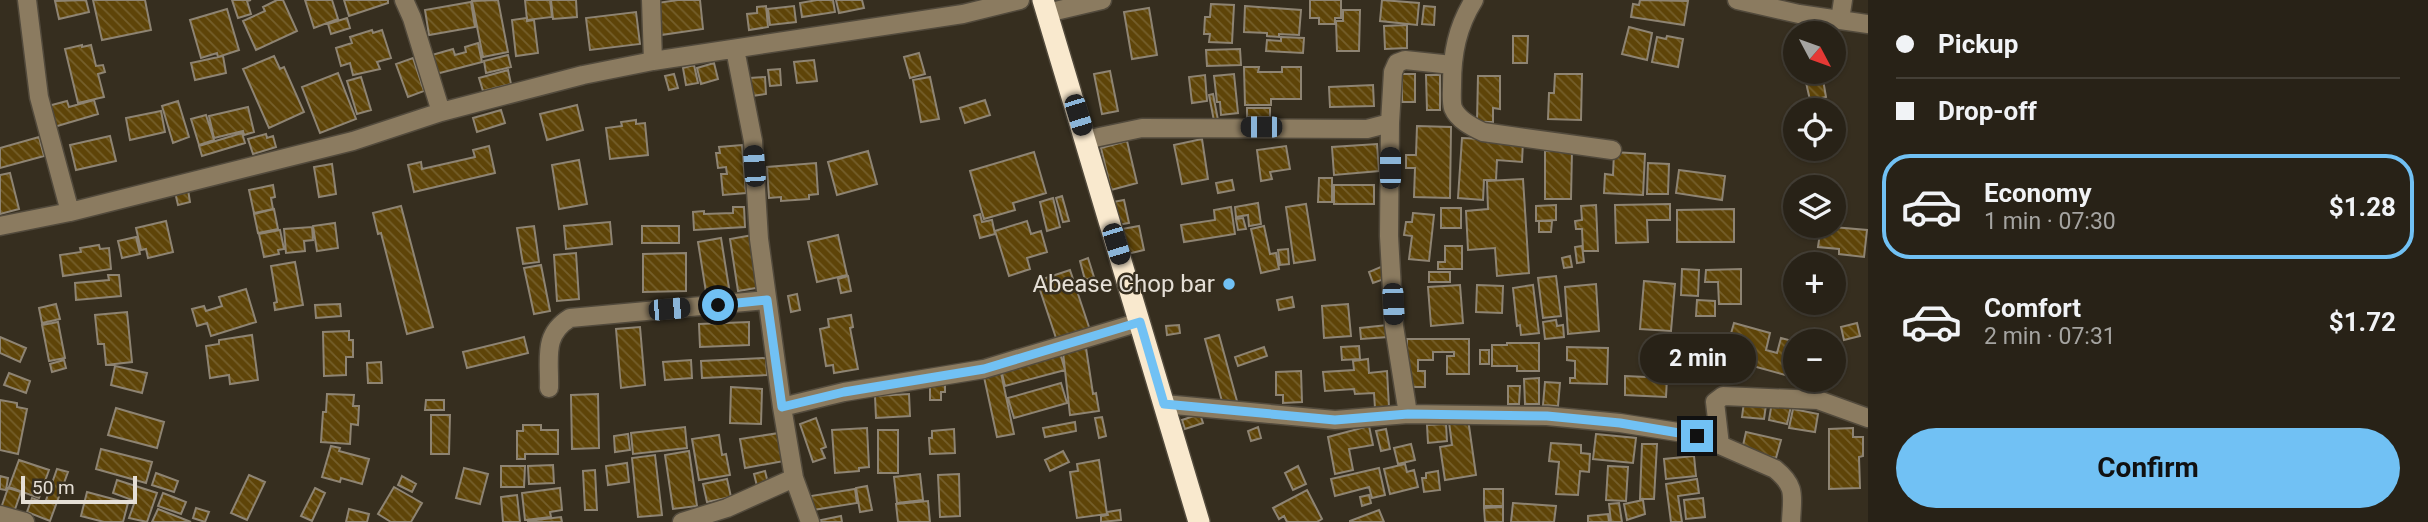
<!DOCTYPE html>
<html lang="en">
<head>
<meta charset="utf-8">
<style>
	:root { --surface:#282217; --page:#342f24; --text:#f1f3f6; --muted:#a5a4a1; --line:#443f36; --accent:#71c1f4 }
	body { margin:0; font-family:Roboto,sans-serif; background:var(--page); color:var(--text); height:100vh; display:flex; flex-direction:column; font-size:26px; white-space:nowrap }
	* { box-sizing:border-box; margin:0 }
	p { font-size:23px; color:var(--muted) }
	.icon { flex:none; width:38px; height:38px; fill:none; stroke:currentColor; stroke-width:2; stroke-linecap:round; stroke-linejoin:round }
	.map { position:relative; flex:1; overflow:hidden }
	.details { display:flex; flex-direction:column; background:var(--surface); width:560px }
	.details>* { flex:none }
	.top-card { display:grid; align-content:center; height:154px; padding:0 28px; background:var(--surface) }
	.needle { width:46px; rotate:131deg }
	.buttons { position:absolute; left:1783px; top:21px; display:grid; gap:14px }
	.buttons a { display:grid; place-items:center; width:63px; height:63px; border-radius:50%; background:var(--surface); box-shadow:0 2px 5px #0004,0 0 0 2px var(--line); font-size:35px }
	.scale { position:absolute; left:21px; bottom:18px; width:116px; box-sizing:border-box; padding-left:7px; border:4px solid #e5dfd6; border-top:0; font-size:19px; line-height:24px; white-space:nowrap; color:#e5dfd6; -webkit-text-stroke:5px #362e1f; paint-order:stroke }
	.end { position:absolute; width:32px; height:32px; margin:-16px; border:9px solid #71c1f4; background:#111; box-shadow:0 0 0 4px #111 }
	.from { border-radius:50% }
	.bubble { position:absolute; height:49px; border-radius:24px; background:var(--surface); box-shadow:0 2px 5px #0004,0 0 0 2px var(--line); font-size:23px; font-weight:700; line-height:49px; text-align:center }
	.car { position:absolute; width:21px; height:42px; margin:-21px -10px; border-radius:9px; box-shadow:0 0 5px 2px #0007; background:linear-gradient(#222 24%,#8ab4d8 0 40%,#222 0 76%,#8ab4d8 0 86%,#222 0) }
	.top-card b { display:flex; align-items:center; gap:24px; height:66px; font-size:26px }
	.top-card b+b { border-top:2px solid var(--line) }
	.top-card i { width:18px; height:18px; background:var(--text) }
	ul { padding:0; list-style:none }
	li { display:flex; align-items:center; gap:21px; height:105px; margin:0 14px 10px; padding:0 14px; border:4px solid transparent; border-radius:28px }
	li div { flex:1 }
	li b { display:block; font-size:26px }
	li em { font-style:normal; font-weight:700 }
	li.on { border-color:var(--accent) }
	li>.icon { width:63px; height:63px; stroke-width:1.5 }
	.action { display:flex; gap:14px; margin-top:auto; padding:14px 28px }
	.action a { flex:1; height:80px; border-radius:42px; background:var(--accent); color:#111; font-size:28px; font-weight:700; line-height:80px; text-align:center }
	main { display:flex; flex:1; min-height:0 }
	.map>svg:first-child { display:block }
</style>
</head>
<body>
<main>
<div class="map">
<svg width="1868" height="522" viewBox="0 0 1868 522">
	<defs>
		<pattern id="building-back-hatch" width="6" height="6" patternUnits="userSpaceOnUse" patternTransform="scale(1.75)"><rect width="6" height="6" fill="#5e4408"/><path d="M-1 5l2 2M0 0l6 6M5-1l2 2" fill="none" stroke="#755f2b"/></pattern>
	</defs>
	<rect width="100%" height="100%" fill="#362e1f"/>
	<!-- building -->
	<path fill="url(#building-back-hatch)" stroke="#8e8473" stroke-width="2" d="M86,0l3,12 -30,7 -4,-18z
		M93,0h52l6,30 -49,10z
		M232,0h19l-4,1 4,13 -13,4z
		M277,0h6l14,31 -41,19 -13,-29 22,-10 -2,-4z
		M305,0h27l6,19 -24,9z
		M344,0h44v3l-39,13z
		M498,0l10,52 -25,5 -11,-56z
		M525,0h25l2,17 -25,3z
		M551,0h25l1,17 -24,2z
		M678,0h22l3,29 -42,6 -4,-32z
		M817,0h16l2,12 -33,5 -2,-14z
		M836,0h26l2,8 -25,5z
		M1310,0h31v18h-6v6h-16v-6h-9z
		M1382,0l37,3 -2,22 -37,-4z
		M1640,0l48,1 -4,24 -53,-8 2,-13 6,1z
		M471,2l4,25 -46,8 -4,-25z
		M1211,4l23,1 -2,38 -23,-1 1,-8h-6l1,-17h5z
		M766,6l2,21 -19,3 -2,-16 10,-1v-6z
		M794,6l2,16 -26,3 -2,-16z
		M1245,6l56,4 -2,25 -20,-1v3l-12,-1v-3l-23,-1z
		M1424,6l11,1 -1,18 -12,-1z
		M1149,8l8,47 -25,4 -8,-47z
		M227,9l12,41 -21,7 -1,-4 -16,5 -11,-38z
		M1343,10h17l-1,41h-22l-1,-30h7z
		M636,12l4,32 -50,6 -4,-32z
		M347,18l3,10 -19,6 -3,-10z
		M527,18v3l7,-1 4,33 -22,3 -4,-36z
		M1407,25v23l-22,1 -1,-23z
		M1629,27l23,6 -5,27 -25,-6z
		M372,30l1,3 9,-3 9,28 -14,4 3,7 -27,6 -3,-12 -9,3 -5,-18 16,-5 -2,-6z
		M1513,36h15l-1,27h-14z
		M1667,36l16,3 -5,28 -26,-5 5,-25 9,2z
		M1281,37l23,1 -1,15 -37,-2 1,-11 14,1z
		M478,43l4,19 -46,12 -4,-19 21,-6 2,6 11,-3 -1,-5z
		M82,45v2l9,-2 5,21 7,-1 2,7 -7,2 6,23 -26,6 -13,-54z
		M1240,49l1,16 -34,1 -1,-16z
		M919,53l6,21 -15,4 -6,-21z
		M508,55l3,12 -25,6 -2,-12z
		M223,56l3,17 -31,7 -4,-17z
		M274,56l6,13 4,-2 20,45 -35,16 -26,-59z
		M413,58l11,33 -16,6 -12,-33z
		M814,60l3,21 -20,2 -3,-21z
		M714,63l4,16 -17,5 -4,-16z
		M694,65l4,18 -12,2 -3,-17z
		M1244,67h15l-1,5h24v-5h19v32h-30v6h-26z
		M780,69l1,16 -11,1 -2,-16z
		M508,70l3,14 -28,7 -4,-13z
		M1110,71l8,40 -16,3 -8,-40z
		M338,73l18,46 -36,14 -18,-46z
		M674,74l4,14 -9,2 -4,-14z
		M1234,74l4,39 -17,2 -1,-13h-3l-3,-26z
		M1402,74h13v28h-13z
		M1555,74h27l-1,46 -33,-1 1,-26h5z
		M1822,74l4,23 -16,3 -5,-22z
		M1205,75l2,26 -15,2 -3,-26z
		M1426,75h14v35h-13z
		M1478,76h22v33l-7,-1v14h-16z
		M361,77l10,33 -14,4 -10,-33z
		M765,77l1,17 -14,2 -2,-18z
		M930,77l9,42 -18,3 -8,-42z
		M1373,85l1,21 -44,1 -1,-20z
		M1213,94l5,26 -4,1 -5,-26z
		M94,100l4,14 -44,13 -6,-21 19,-5 2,6z
		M985,100l5,15 -25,8 -5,-15z
		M1825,100l1,10h-14l-1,-8z
		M178,101l11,36 -16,6 -11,-37z
		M577,105l6,25 -36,10 -7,-26z
		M248,107l6,25 -10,3 -1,-4 -29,7 -5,-22z
		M1247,108h23v9h-23z
		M501,110l4,13 -28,9 -4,-14z
		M161,111l4,21 -35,8 -4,-22z
		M206,115l8,25 -15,5 -8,-26z
		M636,120v4l9,-1 3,32 -38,4 -4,-31 16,-2 -1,-4z
		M1417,126l34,1 -1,71 -36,-1 1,-29h-9v-13h10z
		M242,133l3,10 -43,13 -3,-10z
		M266,134l1,4 6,-2 3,11 -23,7 -5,-15z
		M110,136l6,25 -40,9 -6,-25z
		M39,137l5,19 -44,12v-20z
		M1462,138l61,3 -1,21 -25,-2 -1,20h-12l-1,20 -25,-2z
		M1202,139l6,40 -26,5 -8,-39z
		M1127,141l10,42 -26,7 -10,-42z
		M1377,144l2,27 -45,4 -2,-28z
		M742,145l4,48 -23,2 -2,-21h6l-1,-7 -8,1 -2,-15h4l-1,-6z
		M489,146l6,27 -81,19 -6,-27 13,-3 1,7 53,-12 -2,-7z
		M1286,146l4,23 -20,3 2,7 -11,2 -4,-31z
		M1572,150l-1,49h-26v-48z
		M868,151l9,33 -40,11 -9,-33z
		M1034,152l12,41 -33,10 2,7 -31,9 -14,-48z
		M1614,152l31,2 -2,41 -39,-2 1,-19 8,1z
		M579,160l8,44 -28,5 -7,-44z
		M816,163l2,31 -9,1v4l-28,2v-4l-12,1 -2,-31z
		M1648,163l21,1 -1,30h-21z
		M332,164l4,30 -17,3 -5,-30z
		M1679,170l46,6 -3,24 -46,-7z
		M10,173l9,36 -19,5v-39z
		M1319,178h13v24h-14z
		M1523,179l6,94 -32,3 -2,-28 -27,2 -2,-39 22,-2 -1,-28z
		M1232,180l2,10 -16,3 -2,-10z
		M273,185l2,12 -4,1 2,11 -19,4 -5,-23z
		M1334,185h40v19h-40z
		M188,190l2,12 -12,3 -3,-13z
		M1062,196l7,25 -6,1 -7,-24z
		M1053,198l7,29 -13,4 -7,-29z
		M1124,200l5,23 -12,2 -4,-23z
		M1258,203l3,21 -12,2 -1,-11 -12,2 -1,-10z
		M1306,204l9,56 -21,3 -8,-56z
		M1670,204v16h-23l1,22 -32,1 -1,-38z
		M1556,205v15l-20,1v-15z
		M1596,205l2,46h-15l-1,-22h-6l-1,-8 7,-1 -1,-14z
		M401,206l32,121 -26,7 -26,-101 -3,1 -5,-21z
		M733,207h11l1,20 -51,3 -1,-18 11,-1v3l29,-1z
		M1231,207l4,27 -51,8 -3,-17 34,-5 -1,-10z
		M1441,208h20v20h-20z
		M274,209l4,20 -20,4 -4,-19z
		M1734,209v33h-57v-32z
		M1413,213l21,2 -5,46 -20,-2 3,-23 -8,-1 2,-13h6z
		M980,214l2,8 10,-2 3,14 -15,4 -6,-22z
		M1243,218l3,11 -8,1 -2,-11z
		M166,221l7,31 -25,6 -2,-9 -5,1 -5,-22z
		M1027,221l4,13 10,-3 6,21 -20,6 3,11 -21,7 -14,-45z
		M1539,221h13l-1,11h-12z
		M610,222l2,22 -46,5 -2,-23z
		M335,223l3,25 -21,3 -4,-25z
		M534,226l5,36 -16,2 -6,-36z
		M642,226h37v17h-37z
		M1139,226l5,24 -17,4 -5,-25z
		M1264,226l6,28 6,-1 3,16 -18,4 -10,-44z
		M1821,226l46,4 -3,27 -25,-3v-5l-21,-2z
		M312,227l1,13 -9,1 1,10 -19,2 -2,-24z
		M280,230l4,19 -6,1 1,4 -15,3 -5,-23z
		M753,235l9,52 -24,4 -8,-52z
		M838,235l9,40 -30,7 -9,-40z
		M136,237l4,17 -18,4 -4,-17z
		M721,238l8,50 -23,4 -8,-50z
		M99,245l1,4 9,-1 2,21 -48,7 -3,-21 21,-3 -1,-4z
		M1445,246h17v23h-24v-7h7z
		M1582,246l2,16 -7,1 -2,-16z
		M1288,249l1,15 -9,1 -2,-15z
		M576,253l3,46 -22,2 -3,-46z
		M686,253v38l-43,1v-38z
		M1570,256l2,11 -8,1 -2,-10z
		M1088,258l6,19 -9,3 -5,-19z
		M295,262l8,43 -28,5 -1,-7 3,-1 -6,-36z
		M541,265l9,46 -16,3 -10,-46z
		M1383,266l4,12 -14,5 -4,-11z
		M1682,269l17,1 -1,26 -17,-1z
		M1741,269v35h-22l-1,-22h-13l1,-12z
		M1070,270l20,60 -33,11 -20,-60z
		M1429,272h21v10h-21z
		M108,275h11l2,21 -45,4 -1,-17 34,-3z
		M848,276l3,15 -10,2 -3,-14z
		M1556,276l5,40 -18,2 -5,-40z
		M1644,281l31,3 -4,47 -31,-2z
		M1596,284l3,47 -31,3 -3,-47z
		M1460,285l3,38 -32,3 -3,-39z
		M1477,285l26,1 -1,27 -26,-1z
		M1533,285l6,48 -18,2 -1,-10 -3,1 -4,-38z
		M246,289l10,33 -45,14 -4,-13 -10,3 -5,-17 12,-3 2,5 16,-5 -3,-9z
		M797,294l3,16 -9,2 -3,-16z
		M1292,297l2,10 -15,3 -2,-10z
		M1697,300l18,1v15h-19z
		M56,304l4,15 -18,4 -3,-15z
		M340,304l1,12 -25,2 -1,-13z
		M1348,304l3,32 -27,2 -2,-32z
		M127,312l5,50 -26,3 -2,-21h-6l-3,-29z
		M851,315l2,12 -3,1 8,41 -24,4 -1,-8 -7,1 -6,-37 9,-2 -1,-8z
		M1556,320l1,6 6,-1 1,12 -19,2 -2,-17z
		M58,322l7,36 -16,3 -7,-36z
		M749,322v23l-49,2 -1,-23z
		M1734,323l36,10 -4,17 11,3 4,-15 15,4v36l-72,-20z
		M1857,323l3,13 -16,4 -3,-13z
		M1179,325l1,8 -13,2 -1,-9z
		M1387,325l1,12 -27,2 -1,-11z
		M640,327l5,58 -24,3 -5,-59z
		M349,331v9h4v17h-7v18l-22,1 -1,-44z
		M252,335l6,45 -28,4 -1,-9 -19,3 -4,-32 13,-2v-4z
		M1219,335l18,66 -14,4 -18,-66z
		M0,337l26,11 -6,14 -20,-9z
		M524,337l4,16 -61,15 -4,-16z
		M1407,339h62v35h-22v-18h7v-4h-21v8h-15v11h7v16h-18z
		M1507,343h32v28h-22v-5h-25v-21h15z
		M1359,346l1,13 -18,1 -1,-13z
		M1264,347l3,9 -29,10 -3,-9z
		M1567,347l41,1 -1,36 -37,-1v-5h5v-17l-8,-1z
		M1086,348l7,46 3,-1 3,18 -29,4 -7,-63z
		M1480,350h9v14h-9z
		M1060,353l5,17 -60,16 -4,-17z
		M766,358l1,17 -65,3 -1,-17z
		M1368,359l1,14 18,-2 2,36 -14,1 -1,-15 -19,1 -1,-5 -29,2 -2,-19 31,-2 -1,-9z
		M64,360l2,8 -14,4 -2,-8z
		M691,360l1,18 -27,2 -2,-18z
		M381,362l1,21h-14l-1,-20z
		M115,366l32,7 -5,20 -31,-8z
		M1301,371l1,31 -19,1v-8h-7v-23z
		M9,373l21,8 -4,12 -22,-8z
		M1001,373l13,61 -17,3 -13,-60z
		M1625,376l42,2 -1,19 -41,-2z
		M1539,378v26h-14l-1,-25z
		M930,382l15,1v9h-4v8h-11z
		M1545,382l15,1 -2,23 -15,-1z
		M1061,383l6,20 -53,15 -6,-20z
		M1508,386h12l-1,18h-11z
		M731,387l31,2 -1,35 -31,-1z
		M327,394l27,1 -1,11h6l-1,19 -7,-1 -1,20 -29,-2 2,-30h3z
		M598,394l1,54 -27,1 -1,-54z
		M909,394l1,22 -34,2 -1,-22z
		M0,400l17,3v4l10,2 -9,45 -18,-4z
		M426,400h18v10h-19z
		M1744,402l22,3 -2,14 -22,-2z
		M1772,402l19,4 -4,18 -18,-4z
		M116,408l48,14 -7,26 -49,-13z
		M1793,409l25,5 -3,18 -26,-4z
		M1200,414l3,9 -18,6 -3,-9z
		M431,415h19l-1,39h-18z
		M1102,417l4,19 -7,2 -4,-20z
		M816,418l10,29 -5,2 4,9 -12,4 -13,-38z
		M1468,419l8,56 -31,5 -5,-33 12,-2 -3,-23z
		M1075,422l1,9 -31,6 -2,-9z
		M1446,424l1,17 -19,2 -1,-18z
		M523,425h18v5h17v24h-33v5h-8v-28h6z
		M1369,426l4,19 -24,4 4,21 -18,4 -7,-37z
		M685,427l2,21 -54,6 -2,-21z
		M1258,427l3,11 -10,3 -3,-10z
		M867,428l2,39 -10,1v3l-24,2 -3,-43z
		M1853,428v9h10v19l-4,1 1,31 -31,1v-60z
		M954,429l1,24 -25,1 -1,-16h3v-7z
		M1386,429l4,20 -9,2 -5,-20z
		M878,430h20v43h-20z
		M1746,432l35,8 -5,18 -34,-8z
		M779,433l5,28 -39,7 -5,-29z
		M628,434l2,16 -15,2 -1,-16z
		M1596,434l40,4 -3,25 -40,-4z
		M719,435l3,20 4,-1 4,21 -31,5 -7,-41z
		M1551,443l30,2v8l9,1 -1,18 -9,-1 -2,24 -22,-1 3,-32 -10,-1z
		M1411,444l4,16 -17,4 -4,-16z
		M1642,444h15l-3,55h-14z
		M331,446l9,2 -1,3 30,8 -7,25 -21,-6 -1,4 -18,-5z
		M101,449l51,13 -6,21 -50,-14z
		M689,451l8,55 -24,3 -8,-54z
		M1063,451l6,11 -19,9 -5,-11z
		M655,455l7,60 -24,2 -6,-59z
		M1694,456l2,20 -30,3 -2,-20z
		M19,460l30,10 -10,28 -30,-11z
		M1099,460l8,54 -30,4 -7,-46 8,-1 -1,-7z
		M627,463l2,19 -21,3 -2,-19z
		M1405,464l2,8 7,-2 4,17 -28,7 -6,-25z
		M553,465l1,18 -25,1 -1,-18z
		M501,466h24l-1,21h-23z
		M1298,466l8,18 -13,6 -8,-17z
		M1608,466l20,1 -2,34 -20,-1z
		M464,468l24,6 -8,30 -24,-6z
		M1379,468l6,27 -13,3 -3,-11 -34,9 -4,-17z
		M57,469l11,3 -18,49 -23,-9 5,-14 13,5z
		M595,470l2,40h-12l-2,-39z
		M765,471l3,12 -11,3 -3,-12z
		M1438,471l2,19 -16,2 -2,-14h4v-5z
		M156,473l22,8 -4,11 -22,-7z
		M920,474l3,26 -26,3 -3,-26z
		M959,474l1,42 -20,1 -2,-42z
		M249,475l16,7 -18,38 -16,-7z
		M0,476l8,2 -2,12 -6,-1z
		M402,476l14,8 -4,8 -14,-7z
		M727,479l4,18 -24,5 -4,-18z
		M1697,479l2,14 -21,3 4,26h-11l-5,-38z
		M117,480l40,13 -10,29 -18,-4 6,-17 -22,-8z
		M867,486l5,24 -12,2 -4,-24z
		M394,487l28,16 -11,19h-20l-13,-8z
		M8,488l13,4 -8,23 -13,-4z
		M315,488l10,5 -13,28 -11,-5z
		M560,488l2,22 -12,2 1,5 -26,3 -3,-27z
		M855,489l2,14 -44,7 -2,-14z
		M1484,489h19v17h-19z
		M1307,490l15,29 -5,3h-30l-3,-6 -5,3 -6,-11z
		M87,492l41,11 -5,19h-19l-23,-6z
		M163,493l23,9 -5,12 -23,-8z
		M517,495l3,27h-17l-2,-25z
		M1369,495l2,8 -9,3 -2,-9z
		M1703,498l2,19 -19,2 -2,-19z
		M1643,500l2,14 -18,6 -3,-16z
		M928,501l2,21h-32l-2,-18z
		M1513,503l43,3 -2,16h-43z
		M1619,503l3,19h-11l-2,-18z
		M1503,507v15h-18l-1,-14z
		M196,508l13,4 -4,10 -12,-4z
		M158,509l33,13h-39z
		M349,509l20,5 -2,8h-21z
		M1120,510l1,10 -20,2v-6l7,-1 -1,-3z
		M1379,510l5,12h-34v-1z
		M1608,514l1,8h-21v-6z
		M841,516l1,6h-26v-1z
		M561,517l1,5h-34v-1z"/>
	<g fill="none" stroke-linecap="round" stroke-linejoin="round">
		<!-- minor casing -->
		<g stroke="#524a3c" stroke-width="21">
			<path id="minor" d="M27,0l12,97 31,115
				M404,0l8,18 29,94
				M651,0l2,61
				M1474,0c-17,27 -22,54 -22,85 0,7 -1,17 1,23 5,12 19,19 30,24l129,18
				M1737,0l62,14 69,10
				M1047,13l55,-13
				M1840,20l3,-20
				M735,49l18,92 6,98 23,168 12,71 16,44
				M1085,140l57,-12 225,1 23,-6
				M0,226l70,-14 283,-71 88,-29 142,-37 70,-14 310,-47 57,-14
				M549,388c1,-29 -7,-53 21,-70l197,-18
				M1164,404l171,16 73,-6 139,2 73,7 77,12 78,34c22,18 17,27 16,53
				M782,407l62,-15 140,-23 156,-47
				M1408,414l-14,-88 -5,-90 1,-113 3,-51 4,-9 8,-3 47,5
				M1720,445l-5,-43 8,-6 95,4 50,18
				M0,515l25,7
				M682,522l45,-14 67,-30"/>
		</g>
		<!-- highway casing -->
		<g stroke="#524a3c" stroke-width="24">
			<path id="highway" d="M1043,0l156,522"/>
		</g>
		<!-- minor -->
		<use href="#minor" stroke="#8b7b60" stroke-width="18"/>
		<!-- highway -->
		<use href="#highway" stroke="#f9e9ce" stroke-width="21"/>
	</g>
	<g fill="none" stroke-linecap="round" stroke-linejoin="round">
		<!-- route -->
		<path stroke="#71c1f4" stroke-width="9" d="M718,305l49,-5 15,107 62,-15 140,-23 156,-47 24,82 171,16 73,-6 139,2 73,7 77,13"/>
	</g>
	<!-- markers -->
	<circle fill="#71c1f4" stroke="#362e1f" stroke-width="2.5" cx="1229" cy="284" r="7"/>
	<g text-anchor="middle" stroke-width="5" stroke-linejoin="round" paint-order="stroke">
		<!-- poi labels -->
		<g font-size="24" fill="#e5dfd6" stroke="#362e1f" text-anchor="end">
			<text x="1215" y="292">Abease Chop bar</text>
		</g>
	</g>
</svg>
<div class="buttons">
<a><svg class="needle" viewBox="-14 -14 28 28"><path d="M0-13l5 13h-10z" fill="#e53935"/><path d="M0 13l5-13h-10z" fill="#a5a4a1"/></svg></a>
<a><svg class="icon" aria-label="locate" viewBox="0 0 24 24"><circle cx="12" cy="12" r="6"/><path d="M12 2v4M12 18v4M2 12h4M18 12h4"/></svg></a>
<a><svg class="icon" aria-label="layers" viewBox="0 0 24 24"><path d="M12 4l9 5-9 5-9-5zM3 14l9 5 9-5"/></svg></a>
<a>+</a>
<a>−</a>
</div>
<div class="scale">50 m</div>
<i class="end from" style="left:718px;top:305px"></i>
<i class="end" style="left:1697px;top:436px"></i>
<div class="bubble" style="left:1640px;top:334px;width:116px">2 min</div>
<i class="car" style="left:1078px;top:115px;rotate:163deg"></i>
<i class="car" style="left:1261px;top:127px;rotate:270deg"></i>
<i class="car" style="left:754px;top:166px;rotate:356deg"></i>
<i class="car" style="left:1390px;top:168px;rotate:0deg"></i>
<i class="car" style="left:1116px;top:244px;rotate:163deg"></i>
<i class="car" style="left:1393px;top:304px;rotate:177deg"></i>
<i class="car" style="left:669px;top:309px;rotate:85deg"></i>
</div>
<section class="details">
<div class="top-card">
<b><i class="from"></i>Pickup</b>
<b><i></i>Drop-off</b>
</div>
<ul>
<li class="on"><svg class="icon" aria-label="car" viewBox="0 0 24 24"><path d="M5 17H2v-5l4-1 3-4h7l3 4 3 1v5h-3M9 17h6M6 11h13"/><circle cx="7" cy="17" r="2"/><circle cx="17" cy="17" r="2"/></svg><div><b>Economy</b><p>1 min · 07:30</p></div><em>$1.28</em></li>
<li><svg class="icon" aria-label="car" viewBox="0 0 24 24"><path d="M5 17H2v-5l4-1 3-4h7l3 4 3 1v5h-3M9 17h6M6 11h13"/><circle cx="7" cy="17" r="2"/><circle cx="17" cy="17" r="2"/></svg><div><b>Comfort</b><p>2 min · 07:31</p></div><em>$1.72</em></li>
</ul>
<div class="action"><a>Confirm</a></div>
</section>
</main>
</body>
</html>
